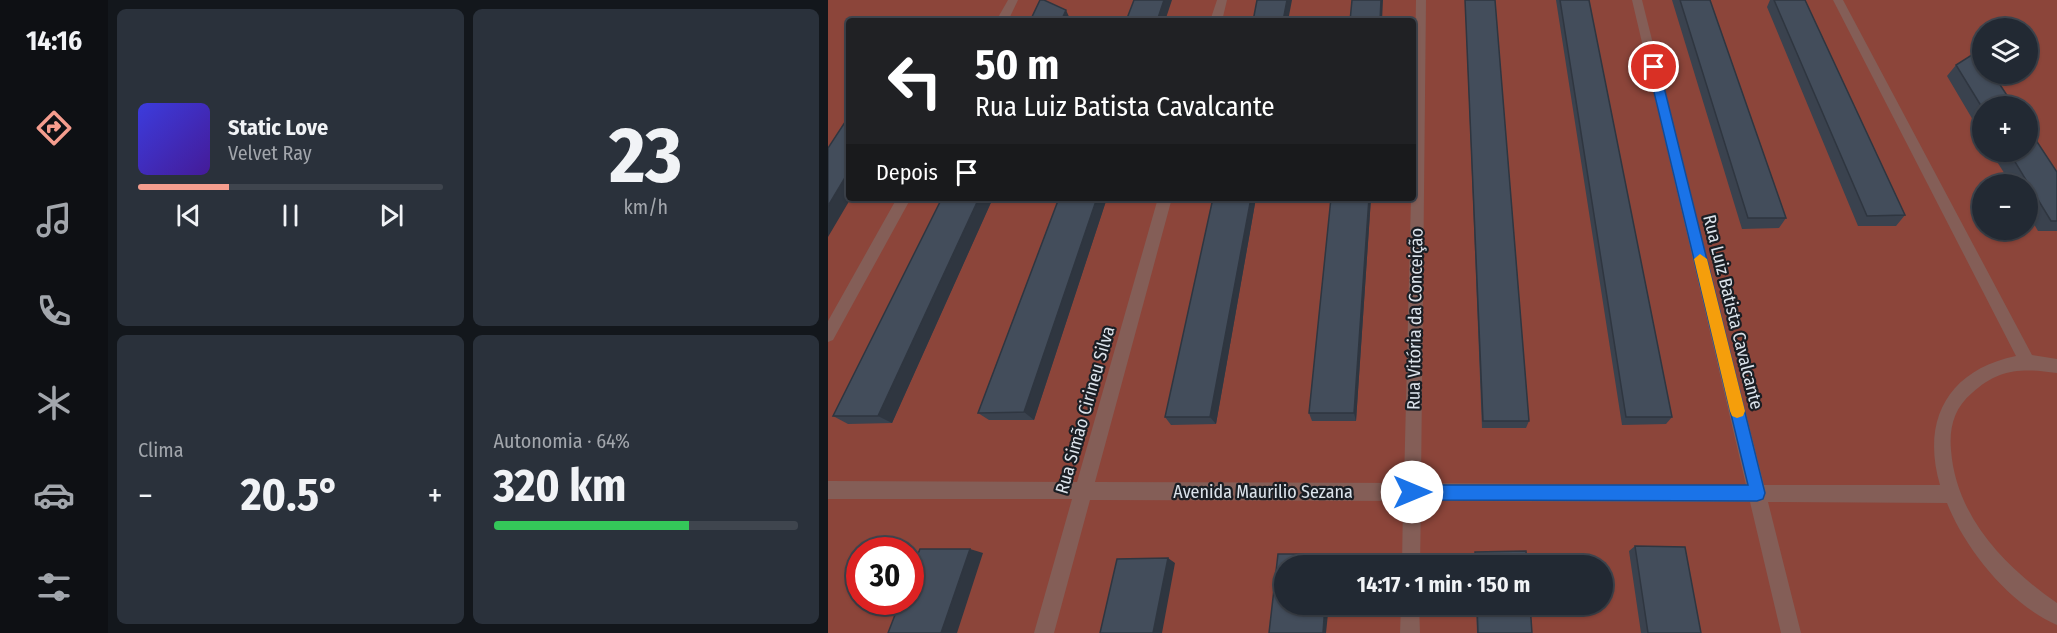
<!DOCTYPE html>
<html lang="pt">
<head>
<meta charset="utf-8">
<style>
  body { margin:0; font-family:"Fira Sans Condensed",sans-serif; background:#2a313b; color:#f1f3f6; height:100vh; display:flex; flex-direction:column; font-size:22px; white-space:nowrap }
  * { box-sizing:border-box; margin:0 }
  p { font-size:20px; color:#a2a6ac }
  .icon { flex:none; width:33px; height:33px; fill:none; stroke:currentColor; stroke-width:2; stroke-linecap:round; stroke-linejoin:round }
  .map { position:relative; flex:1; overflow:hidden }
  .side { display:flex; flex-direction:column; gap:9px; padding:9px; background:#13171c; width:720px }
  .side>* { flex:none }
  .banner { position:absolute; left:18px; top:18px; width:570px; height:183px; border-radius:6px; box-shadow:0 2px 4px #0004,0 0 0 2px #3f454e; background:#202124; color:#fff; overflow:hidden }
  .buttons { position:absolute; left:1144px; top:18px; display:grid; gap:12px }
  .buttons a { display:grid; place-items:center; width:66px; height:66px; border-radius:50%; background:#222933; box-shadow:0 2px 4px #0004,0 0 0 2px #3f454e; font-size:30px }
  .speed { position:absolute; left:18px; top:537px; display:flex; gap:12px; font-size:30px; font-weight:700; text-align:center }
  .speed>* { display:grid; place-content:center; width:78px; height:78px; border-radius:50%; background:#222933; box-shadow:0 2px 4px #0004,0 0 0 2px #3f454e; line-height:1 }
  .speed .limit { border:9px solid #d22; background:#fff; color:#111 }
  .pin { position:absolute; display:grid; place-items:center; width:51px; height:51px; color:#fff; margin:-26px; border:3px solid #fff; border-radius:50%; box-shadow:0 2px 6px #0007 }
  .me { position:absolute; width:66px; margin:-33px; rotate:90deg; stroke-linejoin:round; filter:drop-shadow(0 0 4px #0008) }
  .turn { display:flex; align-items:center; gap:21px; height:126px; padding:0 30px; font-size:27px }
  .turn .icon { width:78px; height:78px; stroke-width:2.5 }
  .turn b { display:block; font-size:42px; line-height:51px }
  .then { display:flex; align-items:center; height:57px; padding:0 30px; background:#0003; gap:12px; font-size:22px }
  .big { font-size:45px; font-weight:700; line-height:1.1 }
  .side .tile { flex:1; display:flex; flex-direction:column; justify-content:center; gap:9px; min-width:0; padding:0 21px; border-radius:9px; background:#2a313b }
  .side .dial { align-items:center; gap:0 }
  .dial b { font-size:78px; line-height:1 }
  .song { display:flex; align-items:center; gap:18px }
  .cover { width:72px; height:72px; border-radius:9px; background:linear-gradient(135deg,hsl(240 70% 55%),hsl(260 70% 35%)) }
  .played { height:6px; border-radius:3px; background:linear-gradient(90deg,#f59d8e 30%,#3f454e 30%) }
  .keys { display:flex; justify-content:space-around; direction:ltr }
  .heat { display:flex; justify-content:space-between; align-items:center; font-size:33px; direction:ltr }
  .charge { height:9px; border-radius:4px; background:linear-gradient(90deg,#34c759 64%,#3f454e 0) }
  .side .tiles { flex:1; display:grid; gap:9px; grid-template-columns:repeat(2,1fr) }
  .trip { position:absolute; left:446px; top:555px; width:339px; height:60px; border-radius:30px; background:#222933; box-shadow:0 2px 4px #0004,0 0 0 2px #3f454e; font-weight:700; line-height:60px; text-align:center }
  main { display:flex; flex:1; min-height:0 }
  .dock { display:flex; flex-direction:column; width:108px; justify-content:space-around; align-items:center; background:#0e1014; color:#a2a6ac }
  .dock .icon { width:42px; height:42px }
  .dock .active { color:#f59d8e }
  .dock b { font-size:27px; color:#f1f3f6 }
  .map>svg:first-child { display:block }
</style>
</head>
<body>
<main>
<nav class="dock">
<b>14:16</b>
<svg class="icon active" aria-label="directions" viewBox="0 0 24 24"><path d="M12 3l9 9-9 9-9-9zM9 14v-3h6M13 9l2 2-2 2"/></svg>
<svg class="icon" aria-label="music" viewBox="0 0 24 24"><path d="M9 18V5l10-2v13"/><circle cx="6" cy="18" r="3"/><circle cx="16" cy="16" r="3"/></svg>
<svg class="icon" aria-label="phone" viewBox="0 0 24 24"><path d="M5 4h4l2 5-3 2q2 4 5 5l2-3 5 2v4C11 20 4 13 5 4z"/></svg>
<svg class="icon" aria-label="climate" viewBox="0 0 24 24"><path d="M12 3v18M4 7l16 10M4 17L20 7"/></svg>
<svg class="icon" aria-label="car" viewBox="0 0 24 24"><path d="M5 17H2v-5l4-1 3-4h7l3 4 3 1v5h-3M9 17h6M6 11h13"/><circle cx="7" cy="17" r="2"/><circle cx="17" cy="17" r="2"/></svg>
<svg class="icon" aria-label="filters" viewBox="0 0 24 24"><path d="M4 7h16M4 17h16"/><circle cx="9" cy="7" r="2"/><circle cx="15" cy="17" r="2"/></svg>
</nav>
<section class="side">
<div class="tiles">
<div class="tile">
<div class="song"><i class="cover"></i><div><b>Static Love</b><p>Velvet Ray</p></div></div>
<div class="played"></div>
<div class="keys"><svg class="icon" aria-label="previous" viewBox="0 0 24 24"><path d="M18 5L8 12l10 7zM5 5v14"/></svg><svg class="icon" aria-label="pause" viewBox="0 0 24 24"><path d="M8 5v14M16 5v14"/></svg><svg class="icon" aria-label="next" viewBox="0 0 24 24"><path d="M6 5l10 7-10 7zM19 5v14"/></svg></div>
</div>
<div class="tile dial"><b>23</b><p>km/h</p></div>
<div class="tile"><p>Clima</p>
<div class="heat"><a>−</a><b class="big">20.5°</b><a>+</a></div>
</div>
<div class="tile"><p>Autonomia · 64%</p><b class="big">320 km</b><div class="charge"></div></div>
</div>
</section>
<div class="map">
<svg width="1229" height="633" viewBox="0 0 1229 633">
  <rect width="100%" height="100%" fill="#2d3744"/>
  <path fill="#8c453a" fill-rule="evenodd" d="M0 0H1229V633H0ZM21 21H585V198H21ZM1155 28H1200V74H1155ZM1155 106H1200V152H1155ZM1155 184H1200V230H1155ZM32 550H82V602H32ZM456 566H774V604H456Z"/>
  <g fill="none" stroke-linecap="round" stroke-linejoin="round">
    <path fill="#845e57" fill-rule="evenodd" d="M180 0H190L180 21H168Z
      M389 0H399L394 21H382Z
      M588 0H598L593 483 918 485 804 0H814L936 485H1112C1093 420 1120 370 1188 356L1005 0H1015L1204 355 1229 359V373C1195 368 1171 368 1144 393 1126 408 1121 428 1123 450 1128 517 1177 567 1229 603V625C1182 605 1137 549 1119 503L940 502 973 633H953L922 502 593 501 592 566H574L575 501 262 500 226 633H206L244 499H0V481L249 482 330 198H344L267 482 576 483 583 198H585Z
      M69 198H83L5 340 0 342V321Z
      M573 604H591L592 633H572Z"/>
  </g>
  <path fill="#3a424e" d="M637 0H667L701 421 698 428H654Z
    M728 0H761L844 417 838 424 794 425Z
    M844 0H882L958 218 951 228 914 229Z
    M942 0H977L1077 215 1068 226H1030L939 7Z
    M1128 65 1155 106V137L1119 76Z
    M1163 152H1200L1229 172V231H1210L1200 214V184H1183Z
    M114 198H165L64 423 20 424 5 416Z
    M231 198H279L206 420H161L150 413Z
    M428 198 388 424 343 425 337 417Z
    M503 198H543L528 421H484L481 413Z
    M807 546 873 633H813L801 551Z
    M648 604H702L704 633H649Z"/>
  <path fill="#2f3640" d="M336 0H344L337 21H329Z
    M459 0H464L460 21H455Z
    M553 0H555L554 21H552Z
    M238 10 243 21H233Z
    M21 171V198H23L0 237V206Z
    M151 198H165L64 423 50 416Z
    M269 198H279L206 420 196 412Z
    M423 198H428L388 424 382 417Z
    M541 198H543L528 421 526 413Z
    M142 549 155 553 129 633H113Z
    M501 554 504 558 503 566H500Z
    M340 558 347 563 334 633H325Z
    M497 604H501L498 633H495Z"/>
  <path fill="#434d5b" stroke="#2f3640" stroke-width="1.5" d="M212 0H216L238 10 233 21H202Z
    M306 0H336L329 21H298Z
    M429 0H459L455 21H425Z
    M524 0H553L552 21H522Z
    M637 0H667L701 421H655Z
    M732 0H761L844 417H798Z
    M852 0H882L958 218H920Z
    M946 0H977L1077 215 1039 216Z
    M1150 51 1155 59V74H1165L1186 106H1155V109L1128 65Z
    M21 116V171L0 206V148Z
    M1200 128 1229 172V221H1223L1181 152H1200Z
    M114 198H151L50 416H5Z
    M231 198H269L196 412 150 413Z
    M385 198H423L382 417H337Z
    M503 198H541L526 413H481Z
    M807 546 857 547 873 633H820Z
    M92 549H142L113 633H60L72 602H82V573Z
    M698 551 699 566H648L647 552Z
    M450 554H501L500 566H456V604H497L495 633H441Z
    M340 558 325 633H272L289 559Z
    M649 604H702L704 633H650Z"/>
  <path fill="#1a73e8" stroke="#114b97" stroke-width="1.5" d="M826 64 831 67 937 493 935 499 929 501 584 500 579 498 576 492 579 487 584 485H920L820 67Z"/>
  <path fill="#f59e0b" d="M872 254 879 259 917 411 915 416 909 418 904 416 902 411 866 259Z"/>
  <g text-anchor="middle" stroke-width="4.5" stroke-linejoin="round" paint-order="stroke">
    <g font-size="18" fill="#dce3eb" stroke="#1a1e24">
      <text transform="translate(905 312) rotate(76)" y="6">Rua Luiz Batista Cavalcante</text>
      <text transform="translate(587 319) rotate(-89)" y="6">Rua Vitória da Conceição</text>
      <text transform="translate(257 410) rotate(-74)" y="6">Rua Simão Cirineu Silva</text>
      <text x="435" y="498">Avenida Maurilio Sezana</text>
    </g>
  </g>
</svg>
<div class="buttons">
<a><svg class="icon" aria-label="layers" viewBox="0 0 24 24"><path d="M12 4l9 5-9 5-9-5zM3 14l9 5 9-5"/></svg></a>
<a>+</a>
<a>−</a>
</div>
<div class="speed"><div class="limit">30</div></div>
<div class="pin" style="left:826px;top:67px;background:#d93025"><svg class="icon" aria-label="arrive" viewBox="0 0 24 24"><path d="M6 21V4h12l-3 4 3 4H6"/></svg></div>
<svg class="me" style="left:584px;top:492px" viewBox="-20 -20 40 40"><circle r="19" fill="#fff"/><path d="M0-13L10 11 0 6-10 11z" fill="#1a73e8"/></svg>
<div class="trip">14:17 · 1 min · 150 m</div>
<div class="banner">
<div class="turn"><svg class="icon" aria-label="left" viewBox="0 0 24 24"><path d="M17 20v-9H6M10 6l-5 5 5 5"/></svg><div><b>50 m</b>Rua Luiz Batista Cavalcante</div></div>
<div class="then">Depois<svg class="icon" aria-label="arrive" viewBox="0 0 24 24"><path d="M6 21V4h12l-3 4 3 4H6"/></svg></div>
</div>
</div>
</main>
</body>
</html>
